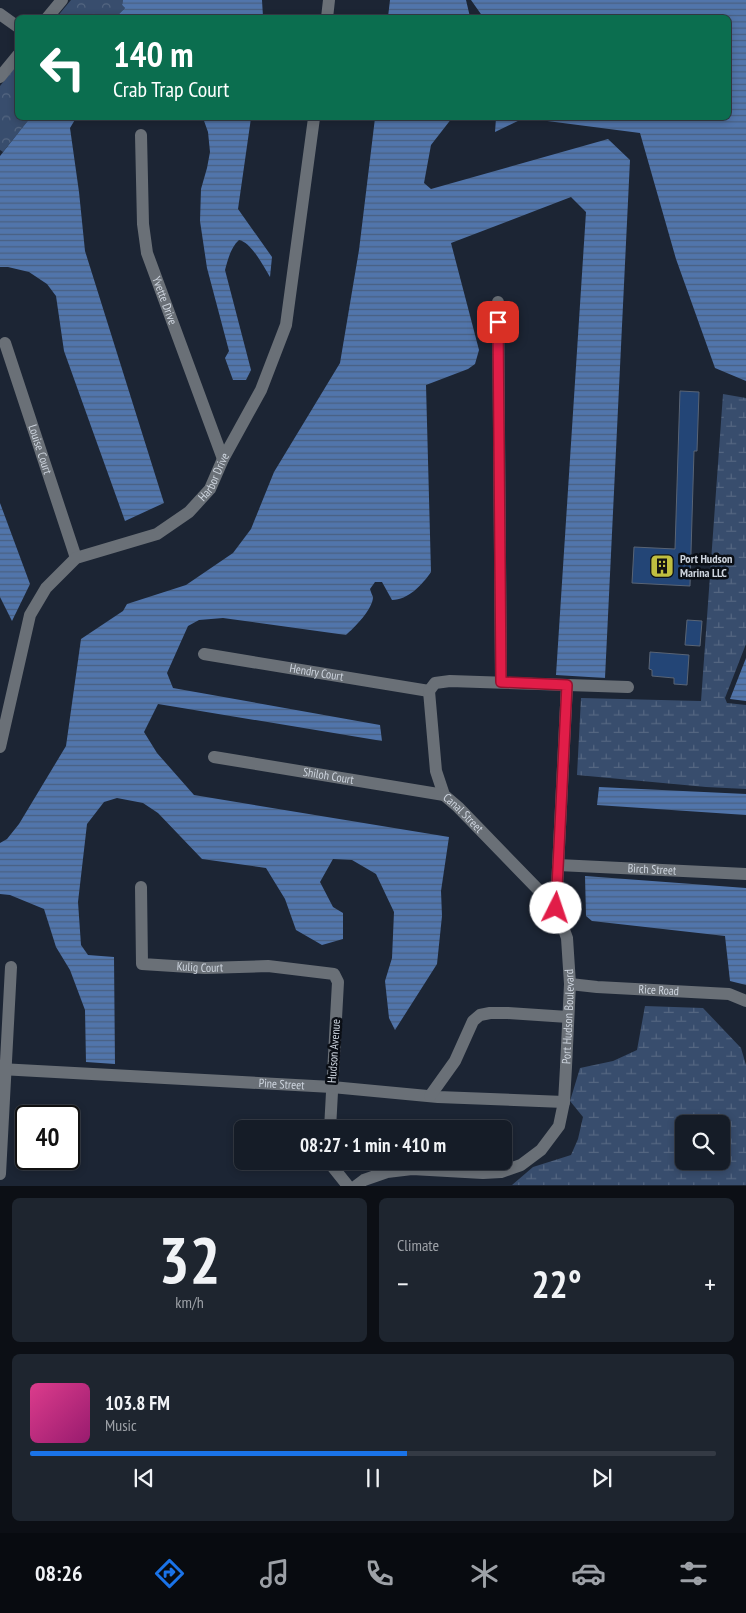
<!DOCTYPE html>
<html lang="en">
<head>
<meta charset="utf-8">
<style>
  body { margin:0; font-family:"PT Sans Narrow",sans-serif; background:#1e252f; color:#f1f3f6; height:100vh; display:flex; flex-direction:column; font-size:19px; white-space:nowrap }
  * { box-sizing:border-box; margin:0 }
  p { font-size:16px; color:#9da1a7 }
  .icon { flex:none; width:28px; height:28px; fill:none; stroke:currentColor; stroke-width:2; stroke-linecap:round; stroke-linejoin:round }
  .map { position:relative; height:1186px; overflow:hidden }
  .side { display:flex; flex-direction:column; gap:12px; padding:12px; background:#0c0f15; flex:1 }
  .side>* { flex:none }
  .guide { position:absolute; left:15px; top:15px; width:716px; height:105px; border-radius:8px; box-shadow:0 2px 8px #0003,0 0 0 1px #343a44; background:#0b6e4f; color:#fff; overflow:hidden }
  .tools { position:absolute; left:675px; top:1115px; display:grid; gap:10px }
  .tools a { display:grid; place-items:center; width:55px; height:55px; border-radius:8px; background:#151c27; box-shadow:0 2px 8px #0003,0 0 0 1px #343a44; font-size:25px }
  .speed { position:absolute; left:15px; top:1105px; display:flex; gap:10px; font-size:25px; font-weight:700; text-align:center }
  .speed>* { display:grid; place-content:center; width:65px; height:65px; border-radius:50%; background:#151c27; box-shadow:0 2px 8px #0003,0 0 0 1px #343a44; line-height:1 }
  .speed .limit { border:2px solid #111; border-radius:8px; background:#fff; color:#111 }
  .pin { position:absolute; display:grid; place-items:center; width:42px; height:42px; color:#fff; margin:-21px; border-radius:10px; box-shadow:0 2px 8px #0006 }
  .me { position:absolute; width:55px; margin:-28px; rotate:4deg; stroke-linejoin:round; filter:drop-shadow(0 0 4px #0008) }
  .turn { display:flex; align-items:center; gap:18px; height:105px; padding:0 15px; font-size:22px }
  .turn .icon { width:65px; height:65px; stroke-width:2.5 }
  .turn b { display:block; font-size:35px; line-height:42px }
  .big { font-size:38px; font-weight:600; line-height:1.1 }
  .side .tile { flex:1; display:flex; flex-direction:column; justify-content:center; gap:8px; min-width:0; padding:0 18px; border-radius:8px; background:#1e252f }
  .side .dial { align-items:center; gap:0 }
  .dial b { font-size:65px; line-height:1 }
  .song { display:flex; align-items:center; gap:15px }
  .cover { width:60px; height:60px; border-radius:8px; background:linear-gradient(135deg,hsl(330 70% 55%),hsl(320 70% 35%)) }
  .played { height:5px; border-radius:2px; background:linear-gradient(90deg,#1a73e8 55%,#343a44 55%) }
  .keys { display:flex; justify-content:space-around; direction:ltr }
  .heat { display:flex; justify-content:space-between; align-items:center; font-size:28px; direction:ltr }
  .side .tiles { flex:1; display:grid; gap:12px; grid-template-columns:1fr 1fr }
  .tile:last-child { grid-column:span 2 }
  .trip { position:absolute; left:234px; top:1120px; width:278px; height:50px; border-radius:8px; background:#151c27; box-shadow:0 2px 8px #0003,0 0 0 1px #343a44; font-weight:600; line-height:50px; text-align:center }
  .tabs { display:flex; height:80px; justify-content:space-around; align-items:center; background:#080b10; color:#9da1a7 }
  .tabs .icon { width:35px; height:35px }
  .tabs .selected { color:#1a73e8 }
  .tabs b { font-size:22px; color:#f1f3f6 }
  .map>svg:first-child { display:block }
</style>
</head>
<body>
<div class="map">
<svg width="746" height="1186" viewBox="0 0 746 1186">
  <defs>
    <pattern id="forest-crowns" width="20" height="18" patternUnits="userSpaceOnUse" patternTransform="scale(1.25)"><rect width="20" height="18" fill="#384d6d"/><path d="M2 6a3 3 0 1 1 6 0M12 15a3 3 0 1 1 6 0" fill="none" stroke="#546681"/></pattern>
    <pattern id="wetland-marsh" width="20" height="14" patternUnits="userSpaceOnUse" patternTransform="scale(1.25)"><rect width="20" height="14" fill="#384d6d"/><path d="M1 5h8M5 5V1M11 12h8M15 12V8" fill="none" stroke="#546681"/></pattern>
    <pattern id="water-rules" width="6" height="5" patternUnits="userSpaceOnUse" patternTransform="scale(1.25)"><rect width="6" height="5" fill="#5175ab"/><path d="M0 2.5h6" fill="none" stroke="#496081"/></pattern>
  </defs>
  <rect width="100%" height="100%" fill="#1c2534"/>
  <path fill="url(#forest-crowns)" d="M71 0H123L122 5 125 8 116 17 56 18Z
    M17 65 18 118H30L3 152 0 150V86Z"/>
  <path fill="url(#wetland-marsh)" fill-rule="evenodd" d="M723 394 746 398V644L725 698 727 703 746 705V789L706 787 577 775 581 698 701 701Z
    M645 1006 703 1008 741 1048 746 1065V1185H512L533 1167 571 1155 578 1139 583 1117 570 1101 580 1068 613 1061 637 1050ZM684 1124H721V1161H684Z"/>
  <path fill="url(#water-rules)" d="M123 0H262L263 17H116L125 8 122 5Z
    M390 0H466L470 17H388Z
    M471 0H746V381L715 368 676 259 640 133 524 118 495 132 496 118H729V18L483 17Z
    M30 118H76L70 128 79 192 85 251 164 503 125 521 64 351 56 296 47 284 29 272 8 267H0V156Z
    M203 118H251L238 209 272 257 270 277C264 267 251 242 239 240 231 247 228 259 225 270L251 370 246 380H233L225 358 229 351 207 268 200 221 201 189 207 168 210 152 208 132Z
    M375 118H452L431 145 424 183 431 189 608 139 630 160 605 678 556 675 586 212 571 197 451 243 479 350 475 364 468 369 426 385 431 572C422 585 408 600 392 600L382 582H375L370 589C371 592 372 595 373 597 373 609 354 628 346 635L223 618 199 620 188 626 167 673 173 688 380 725 382 741 158 704 144 732 157 753 194 795 449 837 441 891 442 916 437 964 395 1030 389 1018 385 981 392 958 394 912 376 874 352 860 333 859 320 882 333 907 343 913V939L322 945 296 930 285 899 266 868 202 859 158 813 143 803 117 798 104 802 87 824 78 902 81 945 88 955 114 957 115 1064 86 1062 85 1010 70 970 56 947 44 909 10 895 0 894V843L7 839 19 824 66 746 81 639 123 611 127 604 186 585 233 553 251 529 274 472 340 363 359 250Z
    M0 503 30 584 12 621 0 597Z
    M746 658V701L730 699Z
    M599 787 746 794V815L597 805Z
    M585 876 746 888V985L730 981 725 936 592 921 586 916Z"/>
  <path fill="#234576" stroke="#596475" d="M680 391 699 392 697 451H694L690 586 632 583 634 547 675 549Z
    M687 620 702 621 700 646 685 645Z
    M650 652 689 655 687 685 674 684V678L652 676V670L649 669Z"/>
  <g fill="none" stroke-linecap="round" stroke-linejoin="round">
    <g stroke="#6a7077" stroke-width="12">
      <path d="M0 14 18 27"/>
      <path d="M47 18 62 0"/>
      <path d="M327 18 329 0"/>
      <path d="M0 77 18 55"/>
      <path id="s1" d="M141 135 143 224 147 253 223 459"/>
      <path d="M498 302 501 682"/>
      <path id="s2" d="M5 343 76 558"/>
      <path id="s3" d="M204 654 429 691"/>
      <path id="s4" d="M429 691 436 771 444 795 458 807 556 908"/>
      <path d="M429 691 435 683 450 681 628 687"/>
      <path id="s5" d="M0 747 30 615 46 588 76 558 157 534 189 512 210 489 223 459 261 390 286 325 314 118"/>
      <path id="s6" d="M214 757 444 795"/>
      <path id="s7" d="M558 865 746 874"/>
      <path id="s8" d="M141 887 142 964 205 968 268 966 334 974 338 982 330 1129"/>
      <path id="s9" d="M570 984 597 987 729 994 746 1001"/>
      <path id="s10" d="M0 1069 332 1087 438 1097 564 1102"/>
      <path d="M430 1096 455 1061 473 1021 480 1015 490 1013H508L568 1017"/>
      <path d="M330 1161 332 1166 348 1186"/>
      <path d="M0 1174 11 967"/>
      <path id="s11" d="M356 1186 364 1180 387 1172 412 1169 483 1173 501 1172 521 1165 541 1150 559 1126 564 1102 566 1067 570 984 567 938 556 908 567 685"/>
    </g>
  </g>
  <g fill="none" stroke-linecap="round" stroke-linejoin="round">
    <g stroke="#92132f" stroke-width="12">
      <path id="route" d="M498 322 501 682 567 685 556 908"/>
    </g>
    <use href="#route" stroke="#e11d48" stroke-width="9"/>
  </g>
  <defs>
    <g id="building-square" transform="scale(1.25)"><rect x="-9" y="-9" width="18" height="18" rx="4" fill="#c0be40" stroke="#0a0e15"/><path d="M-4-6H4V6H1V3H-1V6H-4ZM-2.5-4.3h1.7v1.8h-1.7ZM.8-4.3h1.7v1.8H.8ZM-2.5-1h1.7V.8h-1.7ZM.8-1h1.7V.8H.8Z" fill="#111"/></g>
  </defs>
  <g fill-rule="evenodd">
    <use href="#building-square" x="662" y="566"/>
  </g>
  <g text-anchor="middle" stroke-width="5" stroke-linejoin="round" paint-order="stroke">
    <g font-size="12" fill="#ced5df" stroke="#0a0e15">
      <text dy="4" stroke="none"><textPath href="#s1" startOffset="169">Yvette Drive</textPath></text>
      <text dy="4" stroke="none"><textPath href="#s2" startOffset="112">Louise Court</textPath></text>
      <text dy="4" stroke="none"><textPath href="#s5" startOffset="376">Harbor Drive</textPath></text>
      <text dy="4" stroke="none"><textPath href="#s3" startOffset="114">Hendry Court</textPath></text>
      <text dy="4" stroke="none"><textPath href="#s6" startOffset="116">Shiloh Court</textPath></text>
      <text dy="4" stroke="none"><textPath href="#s4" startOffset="132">Canal Street</textPath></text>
      <text dy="4" stroke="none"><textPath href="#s7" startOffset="94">Birch Street</textPath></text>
      <text dy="4" stroke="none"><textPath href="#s8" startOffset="135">Kulig Court</textPath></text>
      <text dy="4" stroke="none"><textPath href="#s9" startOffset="89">Rice Road</textPath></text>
      <text dy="4" stroke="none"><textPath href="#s11" startOffset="335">Port Hudson Boulevard</textPath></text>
      <text transform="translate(334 1051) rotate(-86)" y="4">Hudson Avenue</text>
      <text dy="4" stroke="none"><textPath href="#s10" startOffset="282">Pine Street</textPath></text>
    </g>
    <g font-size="12" font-weight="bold" fill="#ced5df" stroke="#0a0e15" text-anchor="start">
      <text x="680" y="563">Port Hudson<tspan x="680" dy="14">Marina LLC</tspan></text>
    </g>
  </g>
</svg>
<div class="tools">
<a><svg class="icon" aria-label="search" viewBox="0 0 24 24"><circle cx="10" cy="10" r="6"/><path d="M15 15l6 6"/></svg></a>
</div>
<div class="speed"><div class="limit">40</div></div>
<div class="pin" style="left:498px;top:322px;background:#d93025"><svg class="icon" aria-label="arrive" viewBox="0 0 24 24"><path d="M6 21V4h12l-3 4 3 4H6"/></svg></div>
<svg class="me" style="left:556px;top:908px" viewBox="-20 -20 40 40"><circle r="19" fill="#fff"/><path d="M0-13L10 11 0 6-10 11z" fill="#e11d48"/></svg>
<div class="trip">08:27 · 1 min · 410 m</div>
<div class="guide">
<div class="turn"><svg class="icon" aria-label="left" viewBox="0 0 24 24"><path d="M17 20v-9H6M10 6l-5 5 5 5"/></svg><div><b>140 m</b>Crab Trap Court</div></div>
</div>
</div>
<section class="side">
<div class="tiles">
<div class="tile dial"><b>32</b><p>km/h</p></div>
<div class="tile"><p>Climate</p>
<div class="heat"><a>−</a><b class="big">22°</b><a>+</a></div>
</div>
<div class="tile">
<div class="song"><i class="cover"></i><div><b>103.8 FM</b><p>Music</p></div></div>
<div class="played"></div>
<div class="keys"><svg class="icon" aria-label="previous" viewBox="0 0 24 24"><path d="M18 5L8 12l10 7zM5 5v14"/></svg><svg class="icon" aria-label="pause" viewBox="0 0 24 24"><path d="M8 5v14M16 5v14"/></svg><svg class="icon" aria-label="next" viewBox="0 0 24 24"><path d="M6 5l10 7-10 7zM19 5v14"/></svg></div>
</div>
</div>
</section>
<nav class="tabs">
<b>08:26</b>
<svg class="icon selected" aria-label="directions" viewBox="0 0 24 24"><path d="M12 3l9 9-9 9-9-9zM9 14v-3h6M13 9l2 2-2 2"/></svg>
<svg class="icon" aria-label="music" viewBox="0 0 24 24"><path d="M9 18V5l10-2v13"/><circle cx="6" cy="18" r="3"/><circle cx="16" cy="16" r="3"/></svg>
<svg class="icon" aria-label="phone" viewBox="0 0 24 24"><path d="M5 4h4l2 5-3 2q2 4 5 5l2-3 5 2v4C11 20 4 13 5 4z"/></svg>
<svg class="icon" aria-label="climate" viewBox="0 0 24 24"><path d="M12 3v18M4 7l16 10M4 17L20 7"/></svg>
<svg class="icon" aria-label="car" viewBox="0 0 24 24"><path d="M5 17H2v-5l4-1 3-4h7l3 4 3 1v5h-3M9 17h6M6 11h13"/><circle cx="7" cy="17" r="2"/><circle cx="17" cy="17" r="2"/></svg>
<svg class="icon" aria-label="filters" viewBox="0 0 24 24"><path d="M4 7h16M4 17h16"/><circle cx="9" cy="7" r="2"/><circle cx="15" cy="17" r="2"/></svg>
</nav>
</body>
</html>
